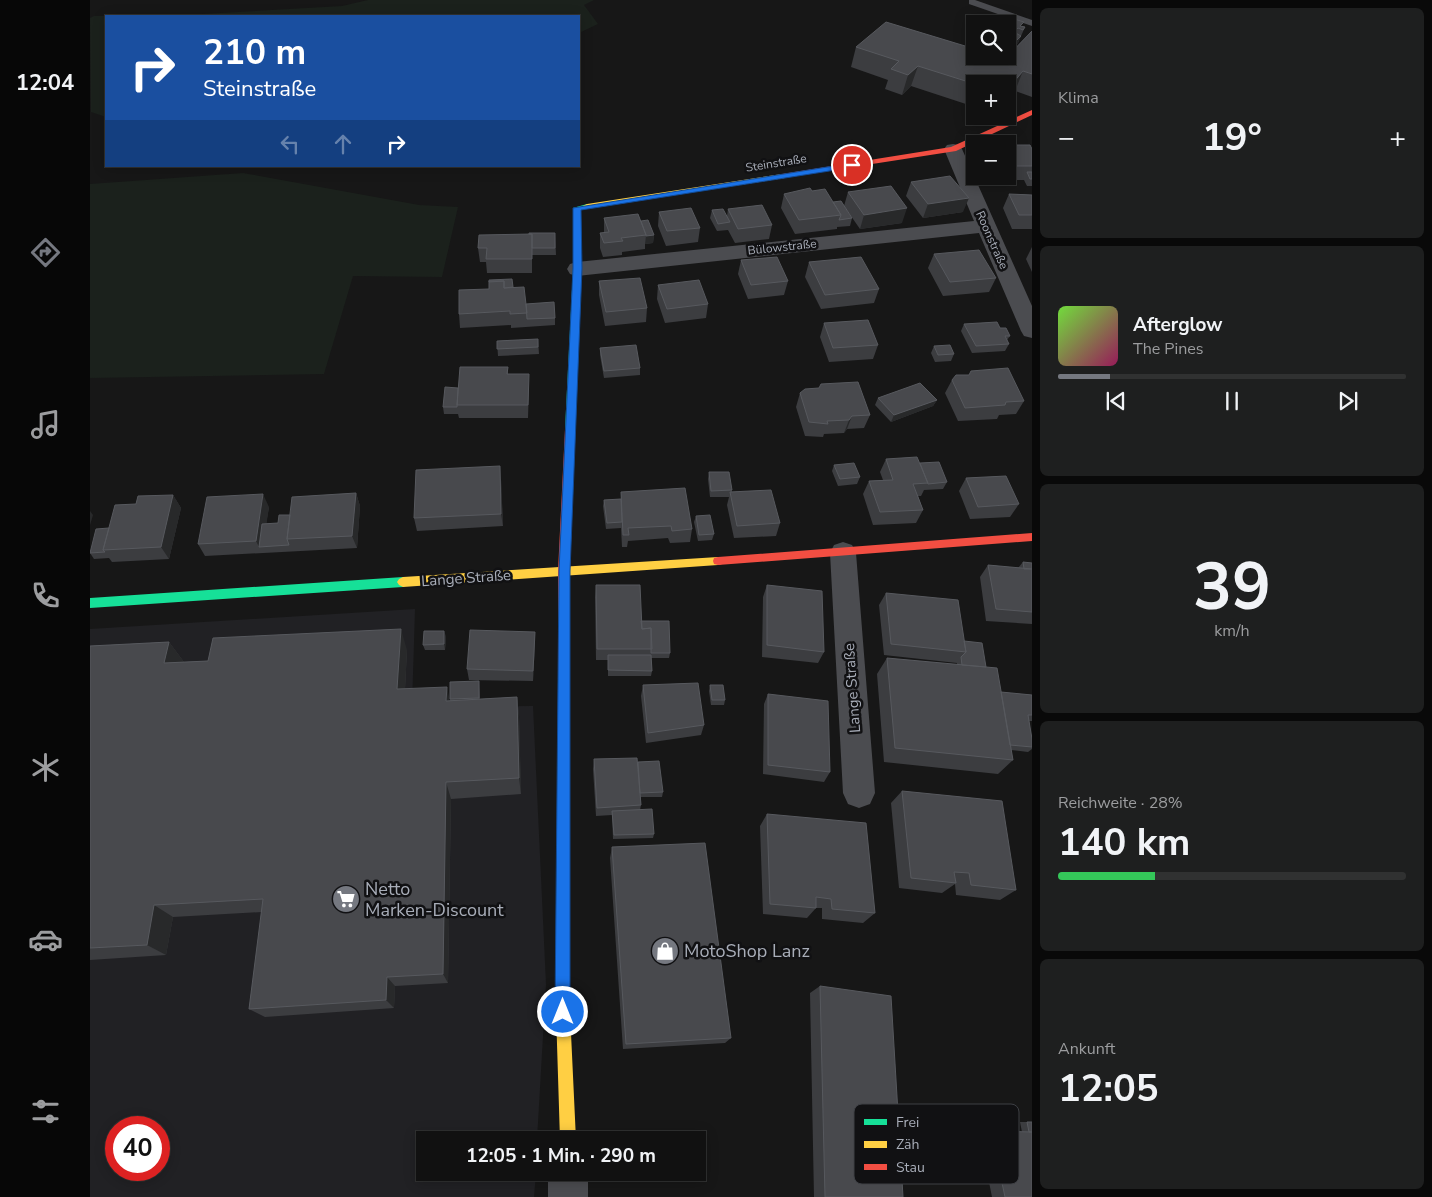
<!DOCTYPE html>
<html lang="de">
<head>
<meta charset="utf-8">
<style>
  body { margin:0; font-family:"Nunito Sans",sans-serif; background:#1e1f1f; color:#f1f3f6; height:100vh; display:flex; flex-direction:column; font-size:19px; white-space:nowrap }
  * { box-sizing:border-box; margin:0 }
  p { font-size:16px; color:#9c9d9f }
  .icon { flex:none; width:28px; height:28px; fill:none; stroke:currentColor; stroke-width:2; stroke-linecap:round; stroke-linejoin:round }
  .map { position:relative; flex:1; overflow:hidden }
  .panel { display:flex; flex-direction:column; gap:8px; padding:8px; background:#090909; width:400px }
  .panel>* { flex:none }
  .hud { position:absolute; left:15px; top:15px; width:475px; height:152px; border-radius:0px; box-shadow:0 2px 12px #0003,0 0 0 1px #303131; background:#1a4fa0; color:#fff; overflow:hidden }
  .fabs { position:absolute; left:876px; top:15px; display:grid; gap:10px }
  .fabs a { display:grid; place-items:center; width:50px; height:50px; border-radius:0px; background:#111; box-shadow:0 2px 12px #0003,0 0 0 1px #303131; font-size:25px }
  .speed { position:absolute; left:15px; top:1116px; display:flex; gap:10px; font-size:25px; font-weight:700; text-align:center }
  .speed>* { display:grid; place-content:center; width:65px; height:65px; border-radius:50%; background:#111; box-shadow:0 2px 12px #0003,0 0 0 1px #303131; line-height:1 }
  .speed .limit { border:8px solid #d22; background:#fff; color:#111 }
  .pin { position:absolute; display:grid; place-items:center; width:42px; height:42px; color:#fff; margin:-21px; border:2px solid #fff; border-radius:50%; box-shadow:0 1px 5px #0007 }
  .me { position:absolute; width:55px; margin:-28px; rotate:0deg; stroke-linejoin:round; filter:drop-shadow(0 0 4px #0008) }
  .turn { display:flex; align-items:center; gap:18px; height:105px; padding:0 15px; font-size:22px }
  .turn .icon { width:65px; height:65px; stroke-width:2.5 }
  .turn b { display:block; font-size:35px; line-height:42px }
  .lanes { display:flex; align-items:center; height:48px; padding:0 15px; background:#0003; justify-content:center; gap:25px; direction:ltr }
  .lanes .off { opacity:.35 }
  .big { font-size:38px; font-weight:700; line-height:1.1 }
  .panel .card { flex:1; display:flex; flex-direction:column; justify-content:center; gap:8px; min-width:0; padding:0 18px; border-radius:8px; background:#1e1f1f }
  .panel .dial { align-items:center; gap:0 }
  .dial b { font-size:65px; line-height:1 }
  .song { display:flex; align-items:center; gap:15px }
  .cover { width:60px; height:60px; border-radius:8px; background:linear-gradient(135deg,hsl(100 70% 55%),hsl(330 70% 35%)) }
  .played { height:5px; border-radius:2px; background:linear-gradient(90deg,#757880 15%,#303131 15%) }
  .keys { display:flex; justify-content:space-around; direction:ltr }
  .heat { display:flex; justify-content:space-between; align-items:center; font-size:28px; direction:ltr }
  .charge { height:8px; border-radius:4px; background:linear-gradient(90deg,#34c759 28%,#303131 0) }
  .trip { position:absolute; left:326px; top:1131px; width:290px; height:50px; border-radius:0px; background:#111; box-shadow:0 2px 12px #0003,0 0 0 1px #303131; font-weight:700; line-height:50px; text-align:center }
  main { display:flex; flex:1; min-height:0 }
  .tabs { display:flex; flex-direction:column; width:90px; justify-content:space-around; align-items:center; background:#070707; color:#9c9d9f }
  .tabs .icon { width:35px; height:35px }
  .tabs .selected { color:#757880 }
  .tabs b { font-size:22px; color:#f1f3f6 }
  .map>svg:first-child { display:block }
</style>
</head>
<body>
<main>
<nav class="tabs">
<b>12:04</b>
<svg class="icon selected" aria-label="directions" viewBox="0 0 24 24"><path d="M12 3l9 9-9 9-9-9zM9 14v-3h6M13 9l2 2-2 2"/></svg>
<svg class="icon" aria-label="music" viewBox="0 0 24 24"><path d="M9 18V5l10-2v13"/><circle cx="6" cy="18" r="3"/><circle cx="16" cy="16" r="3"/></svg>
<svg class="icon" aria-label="phone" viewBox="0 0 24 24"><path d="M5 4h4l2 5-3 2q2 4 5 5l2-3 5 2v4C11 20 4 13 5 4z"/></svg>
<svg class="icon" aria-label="climate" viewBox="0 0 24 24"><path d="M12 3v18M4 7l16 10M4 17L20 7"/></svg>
<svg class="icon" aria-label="car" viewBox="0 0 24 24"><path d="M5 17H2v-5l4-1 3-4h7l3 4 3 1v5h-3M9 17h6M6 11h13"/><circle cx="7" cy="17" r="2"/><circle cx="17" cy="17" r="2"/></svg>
<svg class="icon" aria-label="filters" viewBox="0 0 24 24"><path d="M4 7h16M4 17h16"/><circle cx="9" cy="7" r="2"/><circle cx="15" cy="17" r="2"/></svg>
</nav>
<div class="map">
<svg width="942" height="1197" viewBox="0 0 942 1197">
  <rect width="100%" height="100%" fill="#171717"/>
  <path fill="#212124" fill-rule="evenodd" d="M325 609 322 707 443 706 456 984 447 1140H335V1172L446 1173 444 1197H0V629ZM26 1128H69V1170H26Z"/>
  <path fill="#1b211c" d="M278 0H504L494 5 508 24 489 33V16H16V117L1 112 0 18 4 16H76L252 6Z
    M153 173 329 205 368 207 352 277 263 276 234 374 0 378V184Z"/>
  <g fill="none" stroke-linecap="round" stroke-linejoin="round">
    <path fill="#4b4c50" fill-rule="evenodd" d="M879 0H885L942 20V26L879 4Z"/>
    <path fill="#4b4c50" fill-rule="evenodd" d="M863 144 869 145 872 149 942 306V338L934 336 931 331 889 233 487 276 480 274 477 269 480 264 487 262 884 221 854 149 857 145Z
      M753 542 762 545 766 553 785 793 780 804 769 808 758 804 753 793 740 553 744 545Z
      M458 1172H498V1197H458Z"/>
    <path fill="#16e098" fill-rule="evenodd" d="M497 204H500V208L491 210V269L485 429 480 433 475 429 483 269V208Z
      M313 577 317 579 319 582 317 585 313 587 0 608V598Z"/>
    <path fill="#ffcf43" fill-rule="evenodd" d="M692 174H695V178L497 208 493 206 497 204Z
      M628 557 632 558 633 561 632 564 628 565 313 587 309 585 307 582 309 579 313 577Z
      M474 722 478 724 480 728V1012L486 1140H470L466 1012 468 728 470 724Z"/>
    <path fill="#f24e42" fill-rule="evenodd" d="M942 110V115L866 151 692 178 688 176 692 174 861 147Z
      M480 425 485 429 480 571V728L478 732 474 734 470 732 468 728V571L475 429Z
      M942 533V541L628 565 624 564 623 561 624 558 628 557Z"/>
  </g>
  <path fill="#3c3d40" d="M918 24 935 27 928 43 922 49 919 47 918 50Z
    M942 31V97L925 91 918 100V84H885V107L821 86 812 95 795 89 798 80 761 67 766 47 885 56H913L911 58 915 59Z
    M922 145 942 149V186H937L934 180H902L900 176H918V147H921Z
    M821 182 873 212 833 218 816 196Z
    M722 191 743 202 762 218 760 226 747 227V229L705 234 691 208 694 194Z
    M758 192 812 223 770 229 754 206Z
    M919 194 942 195V229H922L913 208Z
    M638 209 682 225 679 239 645 243 638 230 627 231 620 218 622 210 637 216Z
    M569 212 610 228 608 242 576 246 568 226Z
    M514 218 551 221 564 235 563 243 555 244V249L532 252V255L513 257 510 248V233H514Z
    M465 233 466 255H442V273H397L396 262H390L388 248 439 234Z
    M942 247V272L936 259Z
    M844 254 906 278 899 292 853 296 838 268Z
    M651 260 698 281 694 295 658 299 648 274Z
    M719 262 789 289 784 303 731 309 715 277Z
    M509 281 557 308 556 322 515 326 509 295Z
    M568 285 618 304 616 318 575 323 567 299Z
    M423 287 436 304 465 318V325L421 328V325L370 328 369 314Z
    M734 323 788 345 783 359 739 362 730 337Z
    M874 324 910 328 920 336 917 340 919 344 915 351 882 353 871 331Z
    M448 339 449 354 408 356 407 341Z
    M844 346 864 354 861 361 845 362 841 353Z
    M510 348 550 368V375L514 378 510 355Z
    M418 367V374L439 387 438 418H369L368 414H354L353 407 368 388Z
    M862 380 934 401 926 414 909 415 907 419 868 421 855 393Z
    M710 393 780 415 774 428 757 429 754 433 734 434 733 437 715 436 706 407Z
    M788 398 847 400 843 406 801 422 785 405Z
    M796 459 830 463 857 482 853 489 834 490 831 496H828L833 510 826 523 783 525 773 494 779 481 793 480 790 472Z
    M744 465 770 477 767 484 748 486 742 471Z
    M619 472 642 490V492L690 523 686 536 644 538 637 505 639 497H620L618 479Z
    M876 478 929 504 920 517 880 519 869 491Z
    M411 479 413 526 327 531 324 518Z
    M531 492 602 529 600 542 580 543 578 538 538 541 537 547H532L531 528 516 529 513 506 514 500 531 499Z
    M266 493 270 506 267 548 115 556 108 544 179 507 176 524 188 523 200 515Z
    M83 495 91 508 79 559 22 562 19 558 4 559 0 553V551L19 528 46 504Z
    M606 516 624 534 622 540 608 541 604 522Z
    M933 562 942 563V624L896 621 890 577 898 565 928 568Z
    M506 585 551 621 580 653 579 658H561L562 671 561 676H518V660H506L505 597Z
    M677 585 734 652 728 663 672 657 673 597Z
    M796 593 874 641 896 667 911 692 942 695V721H939L942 739V749L938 752 921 750 923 760 908 774 794 762 787 674 797 658 867 665V663L794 655 789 605Z
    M445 632V643L443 681 379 680 377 669Z
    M356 636 355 650H335L333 645Z
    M79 642 94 662 317 650 315 689 360 700V699L389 681 390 699 427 697 429 716 431 794 361 799 358 983 305 986 304 1008 175 1017 159 1009 172 912 83 917 76 955 0 960V646Z
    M553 685 614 725 611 735 556 743 551 696Z
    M620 685 635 700 634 705H621L619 691Z
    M678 694 740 772 734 782 673 774 674 704Z
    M504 759 548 762 573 792 572 797H551V805L550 810 564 834 563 838 523 839 522 815 506 816 503 769Z
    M812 791 926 890 910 900 866 895 865 884 852 893 809 888 801 803Z
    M677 814 785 913 773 923 732 919V908H726L717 918 673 914 670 826Z
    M522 847 641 1038 635 1043 533 1049 520 858Z
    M730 986 813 1197H724L720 993Z
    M930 1122H942V1197H902L889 1132 901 1131 932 1132Z"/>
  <path fill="#28292a" d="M931 36 928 43 922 49 925 42Z
    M828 66 821 86 812 95 818 75Z
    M933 71 925 91 918 100V89Z
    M879 198 873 212 833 218 838 204Z
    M817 208 812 223 770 229 774 215Z
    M564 235 563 243 555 244 556 236Z
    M847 400 843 406 801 422 804 415Z
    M762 416 757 429 754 433 759 420Z
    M410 466 411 479 413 526 411 514Z
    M266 493 270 506 267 548 262 536Z
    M173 494 179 507 173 547H169L166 541Z
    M83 495 91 508 79 559 71 547Z
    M0 511 3 515 0 525Z
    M311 629 317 650 314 708 307 689Z
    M354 631 356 636 355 650 354 644Z
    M445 632V643L443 681V671Z
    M79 642 94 662 74 663Z
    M357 687 361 706 356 701Z
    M427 697 429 716 431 794 429 778Z
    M356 782 361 799 358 983 353 974Z
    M64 905 83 917 76 955 57 945Z
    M297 977 305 986 304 1008 296 1000Z"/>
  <path fill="#48494d" stroke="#57595e" d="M911 15 934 22 930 26 935 27 933 30 928 28 924 32 931 36 925 42 918 39V34L920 31 918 30V24H902Z
    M796 22 885 49V56H907L915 59 942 31V74L933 71 918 89V84H885L828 66 818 75 801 69 809 61 766 47Z
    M885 44V49L880 48Z
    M922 145H940L942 149V166H918V147H924Z
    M937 172H942V179H940Z
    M860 176 879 198 838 204 821 182Z
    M801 186 817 208 774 215 758 192Z
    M720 188 722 191 735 189 751 215 709 220 694 194Z
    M919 194 942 195V215H929Z
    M751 201 762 218 749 220 751 215 743 202Z
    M672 205 682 225 648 229 638 209Z
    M601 208 610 228 577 231 569 212Z
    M633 209 640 222 628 224 622 210Z
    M548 214 556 235 531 238 533 241 514 243 510 233 519 232 514 218Z
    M558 220 564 235 556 236V235L551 221Z
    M439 233H465V248H442V234H439Z
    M442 234V259H396L397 248H388L389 235Z
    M889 250 906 278 860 282 844 254Z
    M687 257 698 281 661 285 651 260Z
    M771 257 789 289 735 295 719 262Z
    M550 278 557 308 516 312 509 281Z
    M422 279 423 287 414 288V281L399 282V280Z
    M609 280 618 304 577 309 568 285Z
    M399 281H414V288L434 287 437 313 420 314V311L369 314V290L399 289Z
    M464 302 465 318 437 319 436 304Z
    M778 320 788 345 743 348 734 323Z
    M907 322 910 328H916L920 336H915L919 344 886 346 874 324Z
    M448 339V347L407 349V341Z
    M546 345 550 368 514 371 510 348Z
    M860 345 864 354 848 355 844 346Z
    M370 367H418L417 374H439L438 405H367Z
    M918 368 934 401 916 402 915 405 875 408 862 380 866 375H879L881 371Z
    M768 382 780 415 762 416 759 420 737 421 738 424 719 422 710 393 715 389 729 388 731 384Z
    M830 383 847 400 804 415 788 398Z
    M355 387 368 388 367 407H353Z
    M827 457 838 483 823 484 833 510 790 512 779 481 803 480 796 459Z
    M849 462 857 482 838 484 830 463Z
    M764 463 770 477 750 479 744 465Z
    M410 466 411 514 324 518 326 470Z
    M619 472H639L642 490 621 491Z
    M916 476 929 504 888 507 876 478Z
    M595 488 602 529 582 531 581 526 538 528 539 535H533L531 492Z
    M681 490 690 523 647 526 640 492Z
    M266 493 262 536 197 539 202 497Z
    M173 494 166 541 108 544 117 497Z
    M83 495 71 547 13 550 25 505 46 504 48 496Z
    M531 499 532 522 517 523 514 500Z
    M189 515H200L197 539 199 545 169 547 172 524 188 523Z
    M620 515 624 534 609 535 606 516Z
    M19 528 13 550 15 552 0 553 6 529Z
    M933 562 942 563V569H934Z
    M898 565 942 569V612L906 609Z
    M506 585H550L552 629 561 628 562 649H507Z
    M677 585 732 591 734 652 677 645Z
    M796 593 868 600 876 652 801 644Z
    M551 621H579L580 653H561V628L552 629Z
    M311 629 307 689 357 687 356 701 427 697 429 778 356 782 353 974 297 977 296 1000 159 1009 173 899 64 905 57 945 0 948V646L79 642 74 663 118 661 123 638Z
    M380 630 445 632 443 671 377 669Z
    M334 631H354V644L333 645Z
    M874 641 892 643 896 667 872 665 871 657 876 652Z
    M518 655H561L562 671 518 670Z
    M797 658 907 668 923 760 805 748Z
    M389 681V698L360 699V682Z
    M608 683 614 725 558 733 553 685Z
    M620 685H633L635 700H622Z
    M911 692 942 695V715H938L942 739V747L920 745Z
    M678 694 738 701 740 772 678 765Z
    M547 758 551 805 507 808 504 759Z
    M569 761 573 792 550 793 548 762Z
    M812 791 912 801 926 890 881 885 879 873 864 872 866 883 821 878Z
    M562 809 564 834 524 835 522 811Z
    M677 814 776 823 785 913 742 909 741 899 726 897V908L680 904Z
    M615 843 641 1038 536 1044 522 847Z
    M730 986 801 996 813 1197H735Z
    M937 1122H942V1132H939Z
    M901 1131 942 1132V1197H915Z"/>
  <path fill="#1a73e8" stroke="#114b97" d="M762 163 766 165 765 167 491 210 492 268 480 571V1012L478 1017 473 1019 467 1017 465 1012 469 571 483 268V208Z"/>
  <defs>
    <g id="supermarket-disc" transform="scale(1.4375)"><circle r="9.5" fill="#757880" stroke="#111113"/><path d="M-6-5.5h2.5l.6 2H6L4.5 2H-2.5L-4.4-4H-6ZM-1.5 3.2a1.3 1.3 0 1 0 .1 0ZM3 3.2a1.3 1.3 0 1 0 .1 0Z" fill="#fff"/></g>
    <g id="shop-disc" transform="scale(1.4375)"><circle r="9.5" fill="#757880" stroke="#111113"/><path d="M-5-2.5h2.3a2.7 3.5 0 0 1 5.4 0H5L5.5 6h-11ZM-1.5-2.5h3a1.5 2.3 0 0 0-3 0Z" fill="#fff"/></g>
  </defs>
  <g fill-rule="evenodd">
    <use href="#supermarket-disc" x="256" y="899"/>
    <use href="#shop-disc" x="575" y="951"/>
  </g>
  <g text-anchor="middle" stroke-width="5" stroke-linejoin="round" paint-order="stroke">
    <g font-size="12" fill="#a8adb8" stroke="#111113">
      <text transform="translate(686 163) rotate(-9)" y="4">Steinstraße</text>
      <text transform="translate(902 240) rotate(66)" y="4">Roonstraße</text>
      <text transform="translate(692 247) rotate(-6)" y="4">Bülowstraße</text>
    </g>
    <g font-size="15" fill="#a8adb8" stroke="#111113">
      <text transform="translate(376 578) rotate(-4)" y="5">Lange Straße</text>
      <text transform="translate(762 688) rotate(-94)" y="5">Lange Straße</text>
    </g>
    <g font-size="18" fill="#a8adb8" stroke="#111113" text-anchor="start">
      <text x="275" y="895">Netto<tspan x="275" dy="21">Marken-Discount</tspan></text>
      <text x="594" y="957">MotoShop Lanz</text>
    </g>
  </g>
  <rect x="764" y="1104" width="165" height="80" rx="8" fill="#111113" stroke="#3e4045" stroke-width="1"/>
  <rect x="774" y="1119" width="23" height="6" fill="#16e098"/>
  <rect x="774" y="1141" width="23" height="7" fill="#ffcf43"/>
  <rect x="774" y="1164" width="23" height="6" fill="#f24e42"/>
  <g font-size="14" fill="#a8adb8">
    <text x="806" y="1127">Frei</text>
    <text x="806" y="1149">Zäh</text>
    <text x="806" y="1172">Stau</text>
  </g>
</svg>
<div class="fabs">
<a><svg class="icon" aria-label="search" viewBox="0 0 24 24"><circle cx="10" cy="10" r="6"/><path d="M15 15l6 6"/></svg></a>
<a>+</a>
<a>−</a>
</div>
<div class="speed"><div class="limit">40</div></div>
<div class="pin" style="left:762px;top:165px;background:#d93025"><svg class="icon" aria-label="arrive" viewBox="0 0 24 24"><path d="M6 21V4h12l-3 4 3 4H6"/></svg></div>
<svg class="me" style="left:473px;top:1012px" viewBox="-20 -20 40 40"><circle r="17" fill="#1a73e8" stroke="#fff" stroke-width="3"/><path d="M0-11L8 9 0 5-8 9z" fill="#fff"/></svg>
<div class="trip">12:05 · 1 Min. · 290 m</div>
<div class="hud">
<div class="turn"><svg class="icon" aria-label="right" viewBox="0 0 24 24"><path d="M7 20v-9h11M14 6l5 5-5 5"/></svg><div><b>210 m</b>Steinstraße</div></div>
<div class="lanes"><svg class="icon off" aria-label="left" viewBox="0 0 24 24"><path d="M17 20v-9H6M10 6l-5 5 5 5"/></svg><svg class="icon off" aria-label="ahead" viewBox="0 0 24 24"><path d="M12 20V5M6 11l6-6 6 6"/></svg><svg class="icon" aria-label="right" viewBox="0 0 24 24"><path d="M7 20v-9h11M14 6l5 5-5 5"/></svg></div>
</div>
</div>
<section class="panel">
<div class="card"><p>Klima</p>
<div class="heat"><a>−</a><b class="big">19°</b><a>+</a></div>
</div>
<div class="card">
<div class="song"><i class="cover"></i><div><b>Afterglow</b><p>The Pines</p></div></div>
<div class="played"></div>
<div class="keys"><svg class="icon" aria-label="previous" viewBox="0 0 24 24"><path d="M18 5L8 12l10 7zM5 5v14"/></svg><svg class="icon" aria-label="pause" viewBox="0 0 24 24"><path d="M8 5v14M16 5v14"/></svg><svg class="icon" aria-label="next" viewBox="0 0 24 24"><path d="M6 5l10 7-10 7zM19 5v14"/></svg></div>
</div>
<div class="card dial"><b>39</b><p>km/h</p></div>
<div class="card"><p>Reichweite · 28%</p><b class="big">140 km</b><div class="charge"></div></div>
<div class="card"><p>Ankunft</p><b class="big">12:05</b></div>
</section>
</main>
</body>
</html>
